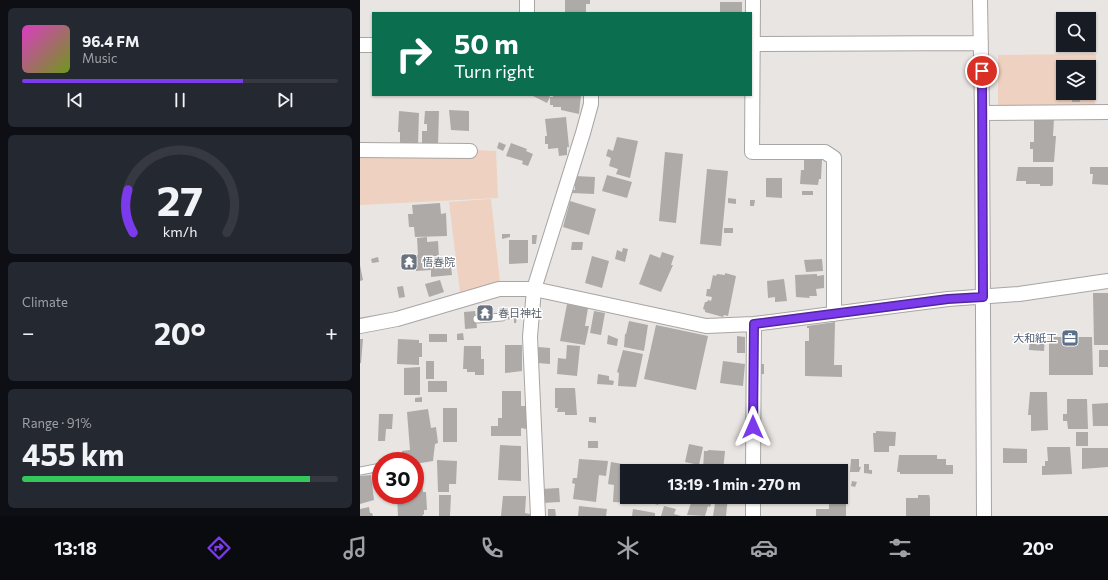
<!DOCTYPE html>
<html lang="en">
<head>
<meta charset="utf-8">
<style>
  body { margin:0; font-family:Commissioner,"Noto Sans JP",sans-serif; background:#242831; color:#f1f3f6; height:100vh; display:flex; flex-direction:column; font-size:15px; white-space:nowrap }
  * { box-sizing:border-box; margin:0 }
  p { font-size:13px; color:#9ea1a6 }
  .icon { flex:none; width:22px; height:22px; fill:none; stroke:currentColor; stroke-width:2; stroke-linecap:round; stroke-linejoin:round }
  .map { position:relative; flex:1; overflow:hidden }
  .details { display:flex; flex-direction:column; gap:8px; padding:8px; background:#0d0f14; width:360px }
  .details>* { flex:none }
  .hud { position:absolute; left:12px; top:12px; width:380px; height:84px; border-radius:0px; box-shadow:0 1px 3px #0004; background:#0b6e4f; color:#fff; overflow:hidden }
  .controls { position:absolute; left:696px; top:12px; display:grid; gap:8px }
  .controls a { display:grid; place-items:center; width:40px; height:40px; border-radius:0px; background:#171b24; box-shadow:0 1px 3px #0004; font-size:20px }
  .speed { position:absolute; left:12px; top:452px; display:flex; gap:8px; font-size:20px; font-weight:700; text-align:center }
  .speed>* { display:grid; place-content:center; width:52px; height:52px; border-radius:50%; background:#171b24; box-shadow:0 1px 3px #0004; line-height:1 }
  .speed .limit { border:6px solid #d22; background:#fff; color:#111 }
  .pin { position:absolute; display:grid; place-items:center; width:34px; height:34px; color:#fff; margin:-17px; border:2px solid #fff; border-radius:50%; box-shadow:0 1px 4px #0007 }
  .me { position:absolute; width:44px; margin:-22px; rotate:0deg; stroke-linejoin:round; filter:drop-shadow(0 0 3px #0008) }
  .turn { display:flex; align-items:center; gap:14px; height:84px; padding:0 16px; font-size:18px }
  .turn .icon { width:52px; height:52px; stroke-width:2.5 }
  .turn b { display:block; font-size:28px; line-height:34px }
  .big { font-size:30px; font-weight:700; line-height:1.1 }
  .details .widget { flex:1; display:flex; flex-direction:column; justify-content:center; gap:6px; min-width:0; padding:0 14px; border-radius:6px; background:#242831 }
  .details .dial { align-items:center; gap:0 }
  .dial svg { height:104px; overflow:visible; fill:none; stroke:#363941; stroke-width:7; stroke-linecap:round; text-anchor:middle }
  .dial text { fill:#f1f3f6; stroke:none }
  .song { display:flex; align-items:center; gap:12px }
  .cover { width:48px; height:48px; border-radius:6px; background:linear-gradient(135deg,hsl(310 70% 55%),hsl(80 70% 35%)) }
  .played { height:4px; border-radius:2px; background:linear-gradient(90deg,#7c3aed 70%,#363941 70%) }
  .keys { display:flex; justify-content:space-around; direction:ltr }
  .heat { display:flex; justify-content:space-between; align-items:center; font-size:22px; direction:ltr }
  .charge { height:6px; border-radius:3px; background:linear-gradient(90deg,#34c759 91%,#363941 0) }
  .trip { position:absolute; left:260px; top:464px; width:228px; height:40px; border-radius:0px; background:#171b24; box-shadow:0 1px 3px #0004; font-weight:700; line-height:40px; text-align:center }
  .tab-bar { display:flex; height:64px; justify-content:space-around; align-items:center; background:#090b0e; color:#9ea1a6 }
  .tab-bar .icon { width:28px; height:28px }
  .tab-bar .on { color:#7c3aed }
  .tab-bar b { font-size:18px; color:#f1f3f6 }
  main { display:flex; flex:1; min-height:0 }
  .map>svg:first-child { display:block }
</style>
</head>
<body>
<main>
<section class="details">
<div class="widget">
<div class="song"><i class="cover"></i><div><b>96.4 FM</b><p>Music</p></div></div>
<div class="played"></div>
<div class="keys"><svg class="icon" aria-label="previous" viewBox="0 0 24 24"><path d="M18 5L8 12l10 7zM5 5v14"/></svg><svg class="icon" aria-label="pause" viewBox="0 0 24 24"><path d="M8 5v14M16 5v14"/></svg><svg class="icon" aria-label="next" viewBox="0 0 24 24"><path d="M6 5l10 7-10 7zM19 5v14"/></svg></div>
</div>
<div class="widget dial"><svg viewBox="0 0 100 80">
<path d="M14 69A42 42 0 1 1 86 69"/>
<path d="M14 69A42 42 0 0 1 10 36" stroke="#7c3aed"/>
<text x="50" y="56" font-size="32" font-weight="700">27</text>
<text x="50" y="72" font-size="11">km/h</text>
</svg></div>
<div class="widget"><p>Climate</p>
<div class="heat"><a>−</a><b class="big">20°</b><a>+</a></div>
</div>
<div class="widget"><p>Range · 91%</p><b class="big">455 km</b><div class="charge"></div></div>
</section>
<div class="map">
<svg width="748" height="516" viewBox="0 0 748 516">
  <rect width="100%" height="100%" fill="#e9e5e3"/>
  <path fill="#eed1c0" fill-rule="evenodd" d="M736 54 735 108H638V55ZM703 67H729V93H703Z
    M115 150 136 151 138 198 0 205V154Z
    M131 199 140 282 100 292 89 202Z"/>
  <path fill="#adaaa7" d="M205 0H230V4H226V13H205Z
    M360 2H382V13H360Z
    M713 93H720V102H712Z
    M171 95H189L190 97 187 103Z
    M193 95H221L219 114 201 110V107H193V105H190V97H193Z
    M89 110 109 111V131L91 130Z
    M39 111 59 113 58 145H40V132H38Z
    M65 111H79L78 145 62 144V131H67V124H64Z
    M206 117 209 147H207V155L199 156 198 148 188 149V144H185V136H187L185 119Z
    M674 119H694L693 136H696L694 162H673V149H670V142H674Z
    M257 137 278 141 270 178 256 174 258 169 249 166 251 158 246 156 248 149 253 151Z
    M139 142 146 145 143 151 137 148Z
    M151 143 167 149 166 151 173 154 168 166 162 164 163 161 146 156Z
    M305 152 323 154 316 223 299 221Z
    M444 160H462L461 179H459L458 185 440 184 441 170H444Z
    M658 167H693V184L692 186H680V184H666V181H656Z
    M730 167H748V185L732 184 733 174H730Z
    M347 169 368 171 361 246 340 244Z
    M247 175 272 182 267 198 242 191Z
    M215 176 235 177 234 194 211 193V190H215Z
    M406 178H422V198L406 197Z
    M442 191H453V195H442Z
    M368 198 376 199V204L368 203Z
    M390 200H395L394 206H390Z
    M210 201 236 209 229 235 203 227Z
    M80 203 81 214 86 213 87 236 55 237 54 227H49L48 214H53L52 205Z
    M364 228H373V233H364Z
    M142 234H150V237L142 239Z
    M172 235H177L176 244H172Z
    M67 237V242L78 241 79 258 90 257 92 275 71 277V270L56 271 55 256 58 255 57 238Z
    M149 240H168V263L149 264Z
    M212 242H223L222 250H211Z
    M263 248 268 249 265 262 255 259 257 250 262 252Z
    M302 252 314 256 311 265H313L301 292 279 284 290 254 300 258Z
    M232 256 249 261 242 288 225 283Z
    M18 257 19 262 12 263 11 259Z
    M462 259 463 271 446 272 444 260Z
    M0 265 3 280 0 281Z
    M365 273 376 276 368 316 364 315 363 317 345 312V310L343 309 345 302H347L348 300 351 301 352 297 346 296 347 289H350L353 275 356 276 357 274 365 275Z
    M457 274V276L464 275V288L456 289 457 296H449L450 298 436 297 435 275Z
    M424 279 427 301 415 302V297L408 298 407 281Z
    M80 280 84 292 69 297 65 284Z
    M43 286 45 297 39 298 37 287Z
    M733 293H748V345H734Z
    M207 304 228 308 225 326H229L225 345 200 341Z
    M153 308H155L156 312H158L156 323H154V319L143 320V313L154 312Z
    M115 311 117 328 105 329 104 312Z
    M234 311 245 313 241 335 230 333Z
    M269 321 288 325 284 351 264 347 265 334H266Z
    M475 322 474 365H482V377L445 376V341H449V328H447V326Z
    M296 325 348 336 336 390 284 379Z
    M103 333 104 340H97V334Z
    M69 334H87V342H69Z
    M248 335 258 339 257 346 247 344Z
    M377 336 385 337V353H377Z
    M670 337H685L684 351 669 350Z
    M689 337H732L733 375H689Z
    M0 339H3L1 363H0Z
    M38 339 59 340V343H62V357H59V365L37 364Z
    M145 345H162V371L145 373Z
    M207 345 220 346 217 376 197 374 198 358 206 359Z
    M104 346H121V359H124V375H115V372H107V369H103Z
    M178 347 190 348V364L177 363Z
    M263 350 283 354 276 387 258 386 259 373 257 372Z
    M739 350H748V367H739Z
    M66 361H74V379H66Z
    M363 361 385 364 383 386 360 383Z
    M399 364H404V374H398Z
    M60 367V395H44V368Z
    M238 374 249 376V380L254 381 253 385 237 384Z
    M68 381H87V392H68Z
    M195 388H215L217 415H205V412H197L198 408H195Z
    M142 391H161V406H168L166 429 161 428V436H131V426H138V418H142Z
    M670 392H687L688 430 671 431V415H668Z
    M62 397V402H55V398Z
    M707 399H727L728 429H708L707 421H703V414H707Z
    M748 403V426H733L732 404Z
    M83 408H97V442H83Z
    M68 409 71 428 76 427 78 443 75 444 73 461 55 464V461H43L42 451 50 450 47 412Z
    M19 414H33L32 429H26L25 441H18Z
    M229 417H236V423L229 422Z
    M516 431 536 432 535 446H529V452H514L513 433H516Z
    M716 432H728V446H716Z
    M228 441H238V448H228Z
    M329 444 343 447 339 465 325 462Z
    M140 445 161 446V481L138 480Z
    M687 447H710L712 474 682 475V466H685V461H688Z
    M643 448 667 449V463H643Z
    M722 448H748V467L722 469Z
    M348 450 365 451 363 471 343 470 344 451H348Z
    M539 455H577V459H586V465H593V474H540V472H537Z
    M219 459 248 461 246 476 239 475 236 502 213 499 215 484 212 483 213 478H217Z
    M491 459H499V467H501L499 472H490Z
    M77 460 97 461 96 484H89V492H78Z
    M251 462 268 465 265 483H267V497H287L286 504 253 502 254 485 248 484Z
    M504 464H509V470H512V474L504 473Z
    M61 468 63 492H66L67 510H64V514L62 516H38L37 495H55V469Z
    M11 475 14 500 0 504V476Z
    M492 481 497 482 495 487 491 486Z
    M199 488 200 502 182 503 181 489Z
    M79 495H91L90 516H79Z
    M558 495H569L570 498V516H546V498H558Z
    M143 496H166L165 513 170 514V516H141Z
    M292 497H301L298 505 290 502Z
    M333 497H351L350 500 352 501 350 507 348 506 345 516 327 515Z
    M356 497H368L366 516H353Z
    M469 497H486V516H456V509H469Z
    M219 506 247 509 246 516H218Z
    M304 506 316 509 314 514 321 516H301Z
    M9 507 10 513H12L13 516H0V509Z
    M188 509H195L196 516H188Z
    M273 509 295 513V516H272Z"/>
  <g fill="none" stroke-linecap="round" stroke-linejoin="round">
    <g stroke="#a9a5a3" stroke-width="9">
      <path id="service" d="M117 319 142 317
        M0 471 21 467"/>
    </g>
    <g stroke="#a9a5a3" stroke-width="16">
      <path id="minor" d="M167 0V13
        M393 0 392 152H465L474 158V314
        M620 0 622 113 624 516
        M391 44 621 43
        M0 45H13
        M622 113 748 112
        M0 150 110 151
        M0 326 37 319 139 289H174L346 326 394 324 588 299 659 294 748 281
        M393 471 394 324
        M178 516 170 337 174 289 223 133 231 104V95
        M393 516V497"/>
    </g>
    <use href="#service" stroke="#fff" stroke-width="7"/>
    <use href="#minor" stroke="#fff" stroke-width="14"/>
  </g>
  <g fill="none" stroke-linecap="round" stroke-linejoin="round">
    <g stroke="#51269a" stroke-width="10">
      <path id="route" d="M393 427 394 324 588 299 623 297 622 71"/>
    </g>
    <use href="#route" stroke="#7c3aed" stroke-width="7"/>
  </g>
  <defs>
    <g id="temple-square" transform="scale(0.9)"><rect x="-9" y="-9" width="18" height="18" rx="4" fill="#6b7280" stroke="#fff"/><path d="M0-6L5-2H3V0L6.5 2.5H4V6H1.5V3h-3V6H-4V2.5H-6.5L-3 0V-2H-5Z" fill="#fff"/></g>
    <g id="office-square" transform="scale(0.9)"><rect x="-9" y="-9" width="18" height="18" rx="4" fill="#5c6f8a" stroke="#fff"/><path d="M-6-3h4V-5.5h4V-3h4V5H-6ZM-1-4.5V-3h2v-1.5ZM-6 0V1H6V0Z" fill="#fff"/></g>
  </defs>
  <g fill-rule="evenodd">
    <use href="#temple-square" x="49" y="262"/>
    <use href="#temple-square" x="125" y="313"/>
    <use href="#office-square" x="710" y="338"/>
  </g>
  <g text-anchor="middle" stroke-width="3" stroke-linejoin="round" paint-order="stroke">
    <g font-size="11" fill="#5b616d" stroke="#fff" text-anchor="start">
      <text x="62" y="266">悟春院</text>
      <text x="138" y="317">春日神社</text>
    </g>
    <g font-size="11" fill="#4e5e75" stroke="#fff" text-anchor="end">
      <text x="697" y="342">大和紙工</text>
    </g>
  </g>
</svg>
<div class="controls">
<a><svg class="icon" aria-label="search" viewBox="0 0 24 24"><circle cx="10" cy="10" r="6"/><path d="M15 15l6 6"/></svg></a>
<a><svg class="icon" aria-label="layers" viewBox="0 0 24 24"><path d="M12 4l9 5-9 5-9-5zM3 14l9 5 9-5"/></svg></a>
</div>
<div class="speed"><div class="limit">30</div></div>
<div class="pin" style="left:622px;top:71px;background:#d93025"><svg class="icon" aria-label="arrive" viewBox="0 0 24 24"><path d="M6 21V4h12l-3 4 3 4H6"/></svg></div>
<svg class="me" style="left:393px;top:427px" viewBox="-20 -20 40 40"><path d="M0-17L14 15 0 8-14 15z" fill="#7c3aed" stroke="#fff" stroke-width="4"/></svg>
<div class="trip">13:19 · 1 min · 270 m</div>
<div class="hud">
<div class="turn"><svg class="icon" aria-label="right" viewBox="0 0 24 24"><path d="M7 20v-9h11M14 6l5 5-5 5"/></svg><div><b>50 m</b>Turn right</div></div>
</div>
</div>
</main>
<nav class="tab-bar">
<b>13:18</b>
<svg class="icon on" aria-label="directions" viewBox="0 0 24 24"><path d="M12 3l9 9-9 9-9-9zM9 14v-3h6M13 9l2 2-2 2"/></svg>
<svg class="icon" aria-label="music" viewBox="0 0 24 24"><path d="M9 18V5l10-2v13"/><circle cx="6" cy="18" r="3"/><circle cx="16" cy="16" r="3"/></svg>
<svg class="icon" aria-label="phone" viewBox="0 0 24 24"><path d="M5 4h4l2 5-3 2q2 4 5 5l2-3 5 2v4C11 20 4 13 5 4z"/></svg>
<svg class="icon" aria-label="climate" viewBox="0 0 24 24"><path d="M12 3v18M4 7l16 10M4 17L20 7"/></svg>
<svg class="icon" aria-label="car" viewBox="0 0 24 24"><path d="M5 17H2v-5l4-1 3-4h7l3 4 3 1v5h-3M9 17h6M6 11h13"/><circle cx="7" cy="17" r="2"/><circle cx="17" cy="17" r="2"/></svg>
<svg class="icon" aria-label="filters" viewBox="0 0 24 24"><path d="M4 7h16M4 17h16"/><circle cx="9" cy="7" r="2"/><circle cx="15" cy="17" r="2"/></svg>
<b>20°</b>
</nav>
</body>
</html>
